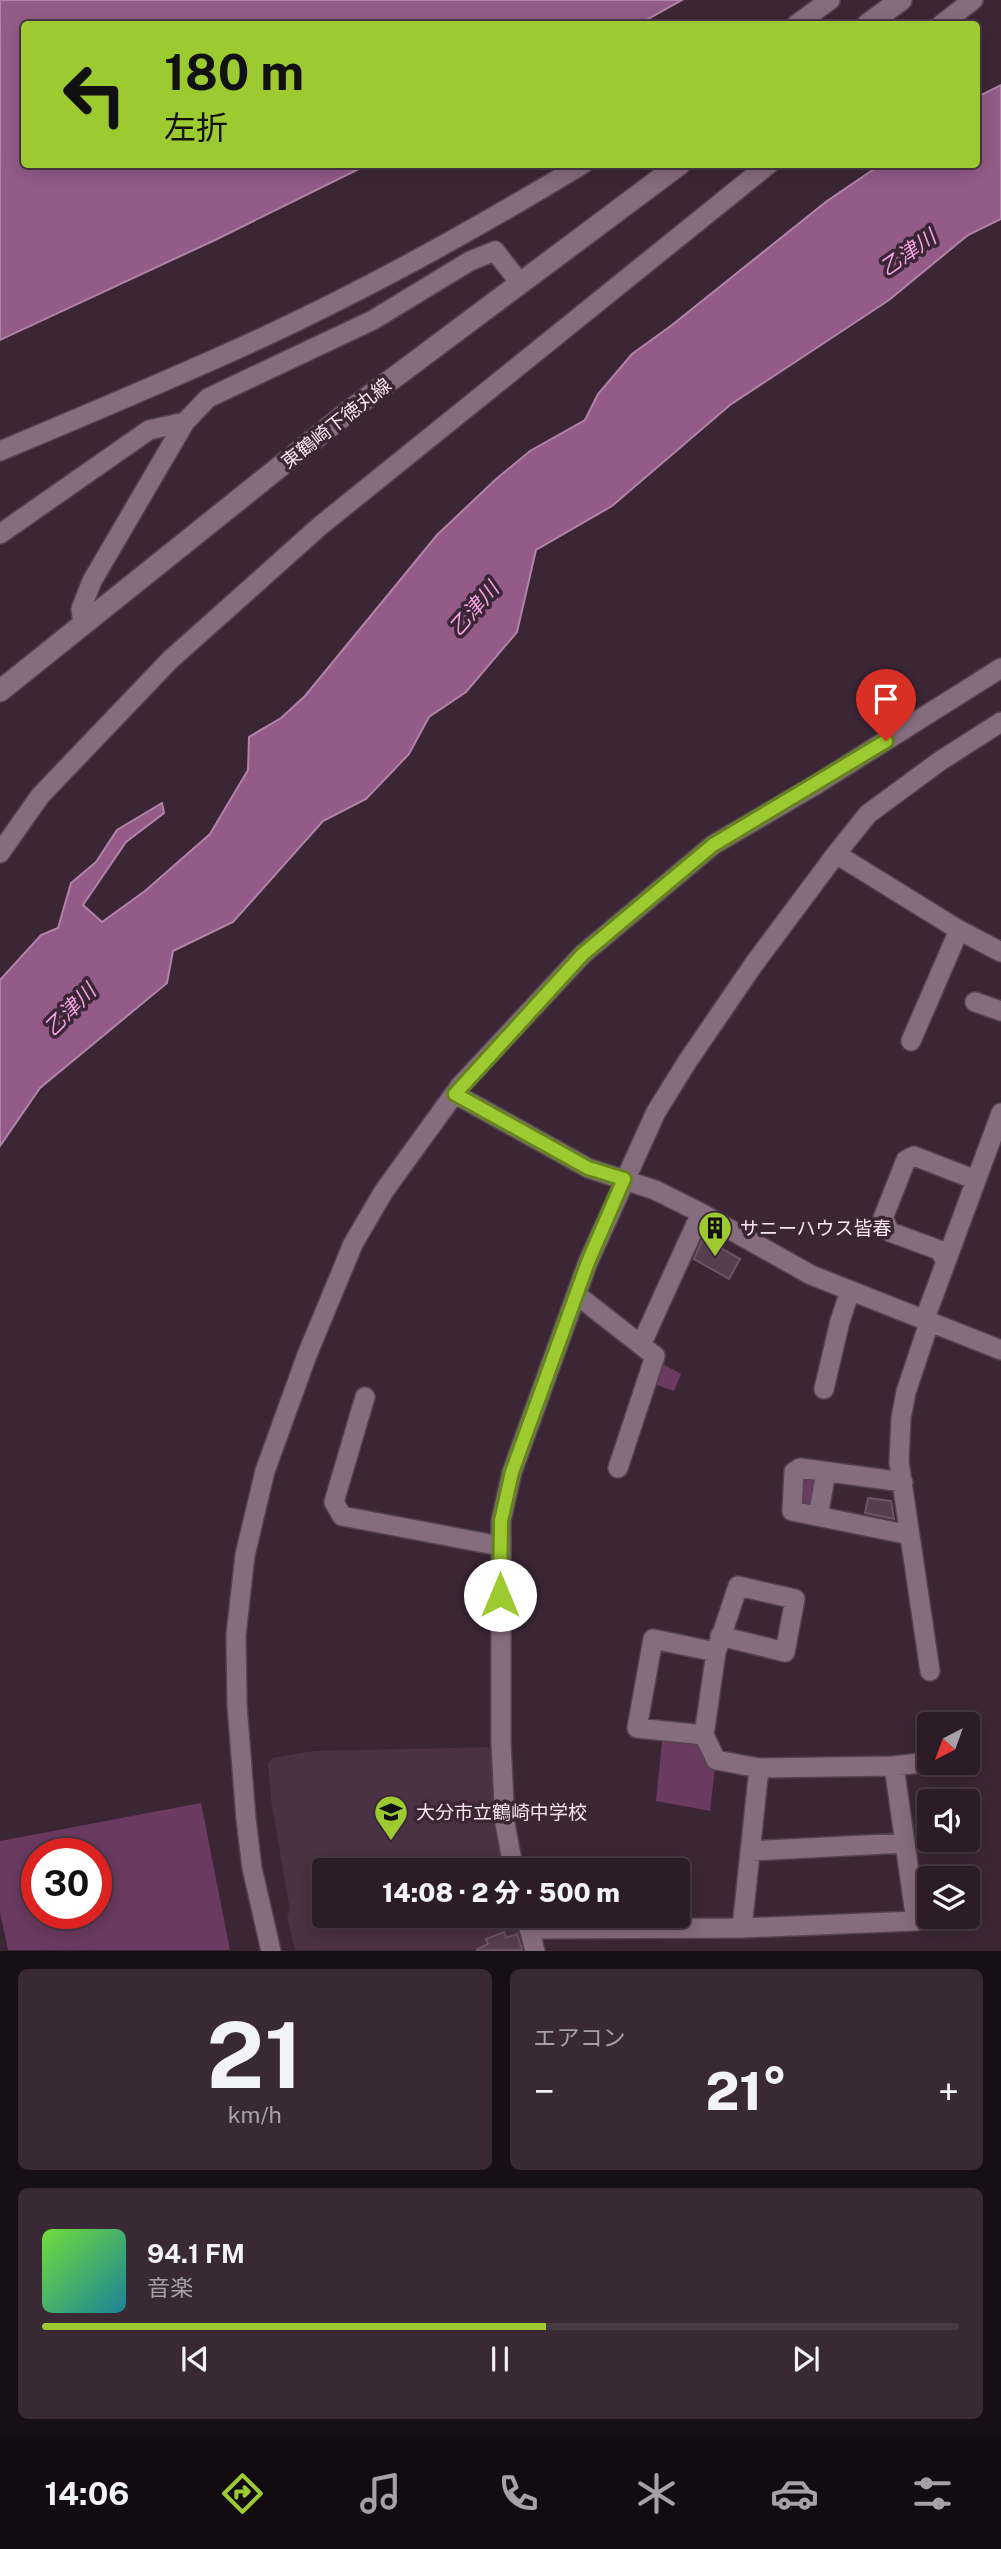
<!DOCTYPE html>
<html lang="ja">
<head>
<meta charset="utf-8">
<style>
  body { margin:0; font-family:"Public Sans","Noto Sans JP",sans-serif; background:#382934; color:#f1f3f6; height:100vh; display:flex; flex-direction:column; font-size:26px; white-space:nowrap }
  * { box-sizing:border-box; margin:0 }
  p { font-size:23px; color:#a6a1a8 }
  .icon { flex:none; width:38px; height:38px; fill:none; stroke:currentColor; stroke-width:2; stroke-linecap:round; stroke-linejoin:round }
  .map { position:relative; height:1951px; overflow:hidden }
  .side { display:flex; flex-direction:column; gap:18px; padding:18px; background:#180f16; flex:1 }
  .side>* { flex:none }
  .banner { position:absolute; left:21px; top:21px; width:959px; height:147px; border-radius:7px; box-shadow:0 4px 18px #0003,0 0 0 2px #483a45; background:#9dca31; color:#111; overflow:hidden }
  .needle { width:46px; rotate:221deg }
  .tools { position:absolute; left:917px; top:1712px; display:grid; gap:14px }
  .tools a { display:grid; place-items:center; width:63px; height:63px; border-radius:7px; background:#2c1c28; box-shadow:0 4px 18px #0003,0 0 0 2px #483a45; font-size:35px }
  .speed { position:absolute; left:21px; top:1838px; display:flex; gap:14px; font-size:35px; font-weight:700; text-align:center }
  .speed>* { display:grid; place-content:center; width:91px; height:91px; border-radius:50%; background:#2c1c28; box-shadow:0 4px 18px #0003,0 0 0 2px #483a45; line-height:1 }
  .speed .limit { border:10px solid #d22; background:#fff; color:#111 }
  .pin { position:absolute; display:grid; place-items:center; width:60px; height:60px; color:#fff; margin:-72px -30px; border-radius:50% 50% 50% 0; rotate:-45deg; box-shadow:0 0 7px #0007 }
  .pin .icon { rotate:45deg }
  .me { position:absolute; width:77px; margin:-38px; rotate:0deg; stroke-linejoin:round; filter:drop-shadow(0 0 5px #0008) }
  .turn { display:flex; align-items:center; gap:24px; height:147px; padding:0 28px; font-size:32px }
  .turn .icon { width:91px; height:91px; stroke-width:2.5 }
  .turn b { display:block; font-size:49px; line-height:60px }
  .big { font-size:52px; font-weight:800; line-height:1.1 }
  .side .card { flex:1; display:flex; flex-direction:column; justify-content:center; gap:10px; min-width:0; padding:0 24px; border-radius:10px; background:#382934 }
  .side .dial { align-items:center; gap:0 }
  .dial b { font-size:91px; line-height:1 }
  .song { display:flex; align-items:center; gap:21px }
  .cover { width:84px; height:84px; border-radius:10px; background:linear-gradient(135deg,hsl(100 70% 55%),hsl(190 70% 35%)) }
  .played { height:7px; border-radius:4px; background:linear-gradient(90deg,#9dca31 55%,#483a45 55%) }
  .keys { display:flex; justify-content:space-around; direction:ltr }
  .heat { display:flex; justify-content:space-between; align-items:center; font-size:38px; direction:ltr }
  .side .tiles { flex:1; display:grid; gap:18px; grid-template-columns:1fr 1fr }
  .card:last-child { grid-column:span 2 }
  .trip { position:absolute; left:312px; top:1858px; width:378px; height:70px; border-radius:7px; background:#2c1c28; box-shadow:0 4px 18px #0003,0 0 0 2px #483a45; font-weight:800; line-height:70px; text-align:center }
  .menu { display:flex; height:112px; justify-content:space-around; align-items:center; background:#120b10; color:#a6a1a8 }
  .menu .icon { width:49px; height:49px }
  .menu .active { color:#9dca31 }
  .menu b { font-size:32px; color:#f1f3f6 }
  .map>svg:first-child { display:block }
</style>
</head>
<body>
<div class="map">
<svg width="1001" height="1951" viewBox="0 0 1001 1951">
  <rect width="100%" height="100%" fill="#3b2636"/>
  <path fill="#4a3144" d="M496 1747 509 1871H324V1916H521L529 1950H295L287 1917 290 1910 271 1800 268 1764 272 1758 313 1751Z"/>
  <path fill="#6b3a61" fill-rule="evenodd" d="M659 1362 681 1374 674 1391 652 1383Z
    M799 1475 817 1476 815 1507 800 1508Z
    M663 1731 704 1735 716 1760 710 1811 656 1801Z
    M201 1803 230 1950H8L0 1912V1841ZM37 1853H96V1913H37Z"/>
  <path fill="#945b88" stroke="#b184a7" stroke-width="2" d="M0 0H682L639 24H24V164L367 165 215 240 0 340Z
    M1001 85V219L968 235 889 300 730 405 612 506 536 550 517 632 466 692 429 717 409 754 366 799 323 821 233 922 173 951 167 983 40 1088 0 1146V980L41 935 58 928 71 883 96 862 117 830 162 803 164 813 126 842 83 905 102 922 145 891 210 834 248 770 249 737 281 718 305 696 437 535 495 480 530 451 585 420 598 394 632 354 672 325 827 201 880 165 976 164 977 97Z"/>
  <path fill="#553e50" stroke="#6c5466" stroke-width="2" d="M703 1238 740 1259 729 1279 694 1259Z
    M868 1498 891 1501 894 1519 865 1513Z
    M504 1932 506 1938 517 1934 522 1950H476L488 1944 486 1939Z"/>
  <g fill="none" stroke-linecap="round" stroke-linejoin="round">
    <g stroke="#544250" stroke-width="22">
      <path id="street" d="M797 24 830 0
        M942 24 973 0
        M0 451C79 418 157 385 235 350 355 296 471 232 583 164
        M0 534 149 430 185 422
        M83 623 81 609 92 581 185 422 208 398 373 320 470 261 495 251 520 283
        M0 853 40 796 170 660 320 526 769 164
        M836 854 959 930 1001 952
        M975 1002 1001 1011
        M911 1041 959 930
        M455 1094 588 1168 655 1190 701 1213 811 1275 1001 1350
        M946 1261 939 1250 890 1232 883 1218 906 1160 914 1156 976 1180
        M577 1295 655 1356 618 1468
        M924 1321 1001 1113
        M929 1323 906 1392 901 1418 899 1462 930 1671
        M641 1345 701 1213
        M824 1389 840 1321 850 1291
        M365 1397 334 1502 342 1516 500 1546
        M903 1482 800 1468 794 1472 792 1511 910 1535
        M818 1516 826 1472
        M720 1636 785 1652 795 1599 738 1586 716 1652 704 1735 716 1760 759 1768 894 1766 929 1762
        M704 1735 637 1728 653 1639 716 1652
        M750 1851 905 1843
        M514 1871 505 1824 501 1742V1521L512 1472 588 1262 656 1112 687 1062 754 964 836 854 868 814 940 761 1001 722
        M526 1916 535 1951
        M742 1928 759 1768
        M529 1929 742 1928 916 1921 894 1766
        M271 1951 252 1868 246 1819 237 1705 236 1635 245 1555 265 1471 307 1355 353 1244 384 1191 460 1086 583 954 713 845 817 784 1001 668"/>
    </g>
    <g stroke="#544250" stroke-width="24">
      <path id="secondary" d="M868 24 901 0
        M0 691 348 412 680 164"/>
    </g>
    <use href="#street" stroke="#866c7f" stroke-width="19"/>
    <use href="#secondary" stroke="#866c7f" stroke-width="21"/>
  </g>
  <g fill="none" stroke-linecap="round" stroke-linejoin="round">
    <g stroke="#668320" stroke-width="18">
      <path id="route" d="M500 1595 501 1521 512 1472 588 1262 624 1179 588 1168 455 1094 583 954 713 845 886 741"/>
    </g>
    <use href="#route" stroke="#9dca31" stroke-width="12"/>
  </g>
  <defs>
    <g id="building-pin" transform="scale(1.75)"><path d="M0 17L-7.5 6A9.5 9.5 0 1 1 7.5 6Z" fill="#9dca31" stroke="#3b2636"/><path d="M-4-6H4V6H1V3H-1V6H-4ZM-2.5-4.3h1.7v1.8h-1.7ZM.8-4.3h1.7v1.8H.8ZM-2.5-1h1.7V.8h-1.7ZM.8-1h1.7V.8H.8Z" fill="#111"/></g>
    <g id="school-pin" transform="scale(1.75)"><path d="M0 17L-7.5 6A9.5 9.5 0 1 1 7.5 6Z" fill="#9dca31" stroke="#3b2636"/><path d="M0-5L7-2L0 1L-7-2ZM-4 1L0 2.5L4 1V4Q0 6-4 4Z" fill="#111"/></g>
  </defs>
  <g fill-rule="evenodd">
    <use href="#building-pin" x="715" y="1228"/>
    <use href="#school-pin" x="391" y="1812"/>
  </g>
  <g text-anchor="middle" stroke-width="7" stroke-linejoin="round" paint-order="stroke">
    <g font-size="19" fill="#f4e5f0" stroke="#3b2636">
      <text transform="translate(336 423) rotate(-38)" y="7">東鶴崎下徳丸線</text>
    </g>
    <g font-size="19" fill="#f4e5f0" stroke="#3b2636" text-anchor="start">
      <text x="740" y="1235">サニーハウス皆春</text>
      <text x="416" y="1819">大分市立鶴崎中学校</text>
    </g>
    <g font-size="21" font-style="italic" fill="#f5a2e2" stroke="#3b2636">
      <text transform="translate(908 253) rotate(-35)" y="7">乙津川</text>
      <text transform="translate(474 609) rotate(-49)" y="7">乙津川</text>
      <text transform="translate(70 1010) rotate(-45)" y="7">乙津川</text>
    </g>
  </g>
</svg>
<div class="tools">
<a><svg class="needle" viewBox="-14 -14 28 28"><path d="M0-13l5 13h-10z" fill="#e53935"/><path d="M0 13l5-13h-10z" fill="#a6a1a8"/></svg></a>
<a><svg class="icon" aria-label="sound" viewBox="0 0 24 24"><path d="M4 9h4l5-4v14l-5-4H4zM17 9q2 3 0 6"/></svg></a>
<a><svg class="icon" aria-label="layers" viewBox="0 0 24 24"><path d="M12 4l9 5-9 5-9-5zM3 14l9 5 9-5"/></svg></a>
</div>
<div class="speed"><div class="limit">30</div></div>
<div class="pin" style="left:886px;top:741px;background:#d93025"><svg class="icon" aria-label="arrive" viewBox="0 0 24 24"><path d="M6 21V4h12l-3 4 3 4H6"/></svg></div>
<svg class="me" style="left:500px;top:1595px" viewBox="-20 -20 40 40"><circle r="19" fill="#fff"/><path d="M0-13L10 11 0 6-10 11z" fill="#9dca31"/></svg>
<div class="trip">14:08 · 2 分 · 500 m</div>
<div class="banner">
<div class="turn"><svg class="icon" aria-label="left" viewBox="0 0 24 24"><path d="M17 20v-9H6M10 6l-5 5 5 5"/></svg><div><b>180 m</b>左折</div></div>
</div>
</div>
<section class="side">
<div class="tiles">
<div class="card dial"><b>21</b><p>km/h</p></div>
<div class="card"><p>エアコン</p>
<div class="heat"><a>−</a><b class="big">21°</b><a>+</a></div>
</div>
<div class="card">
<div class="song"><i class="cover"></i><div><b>94.1 FM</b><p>音楽</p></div></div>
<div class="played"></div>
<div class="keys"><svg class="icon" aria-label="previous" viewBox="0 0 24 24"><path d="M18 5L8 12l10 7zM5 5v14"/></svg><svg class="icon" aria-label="pause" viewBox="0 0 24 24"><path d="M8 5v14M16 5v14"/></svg><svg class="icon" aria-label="next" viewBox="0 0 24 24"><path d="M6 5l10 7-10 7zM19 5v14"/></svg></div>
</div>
</div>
</section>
<nav class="menu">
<b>14:06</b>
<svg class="icon active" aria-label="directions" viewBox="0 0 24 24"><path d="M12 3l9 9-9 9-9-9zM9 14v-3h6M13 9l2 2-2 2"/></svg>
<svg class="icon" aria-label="music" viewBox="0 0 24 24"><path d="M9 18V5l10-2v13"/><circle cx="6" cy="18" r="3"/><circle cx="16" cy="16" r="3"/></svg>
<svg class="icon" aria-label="phone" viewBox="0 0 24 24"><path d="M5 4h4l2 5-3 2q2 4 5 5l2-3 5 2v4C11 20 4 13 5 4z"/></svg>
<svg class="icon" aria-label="climate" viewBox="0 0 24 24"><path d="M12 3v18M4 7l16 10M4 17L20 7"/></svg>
<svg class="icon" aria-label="car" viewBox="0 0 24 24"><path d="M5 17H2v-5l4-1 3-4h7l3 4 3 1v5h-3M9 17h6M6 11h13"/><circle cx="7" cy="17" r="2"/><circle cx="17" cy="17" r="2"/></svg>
<svg class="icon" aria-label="filters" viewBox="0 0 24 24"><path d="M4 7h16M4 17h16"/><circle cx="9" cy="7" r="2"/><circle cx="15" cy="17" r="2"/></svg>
</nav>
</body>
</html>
